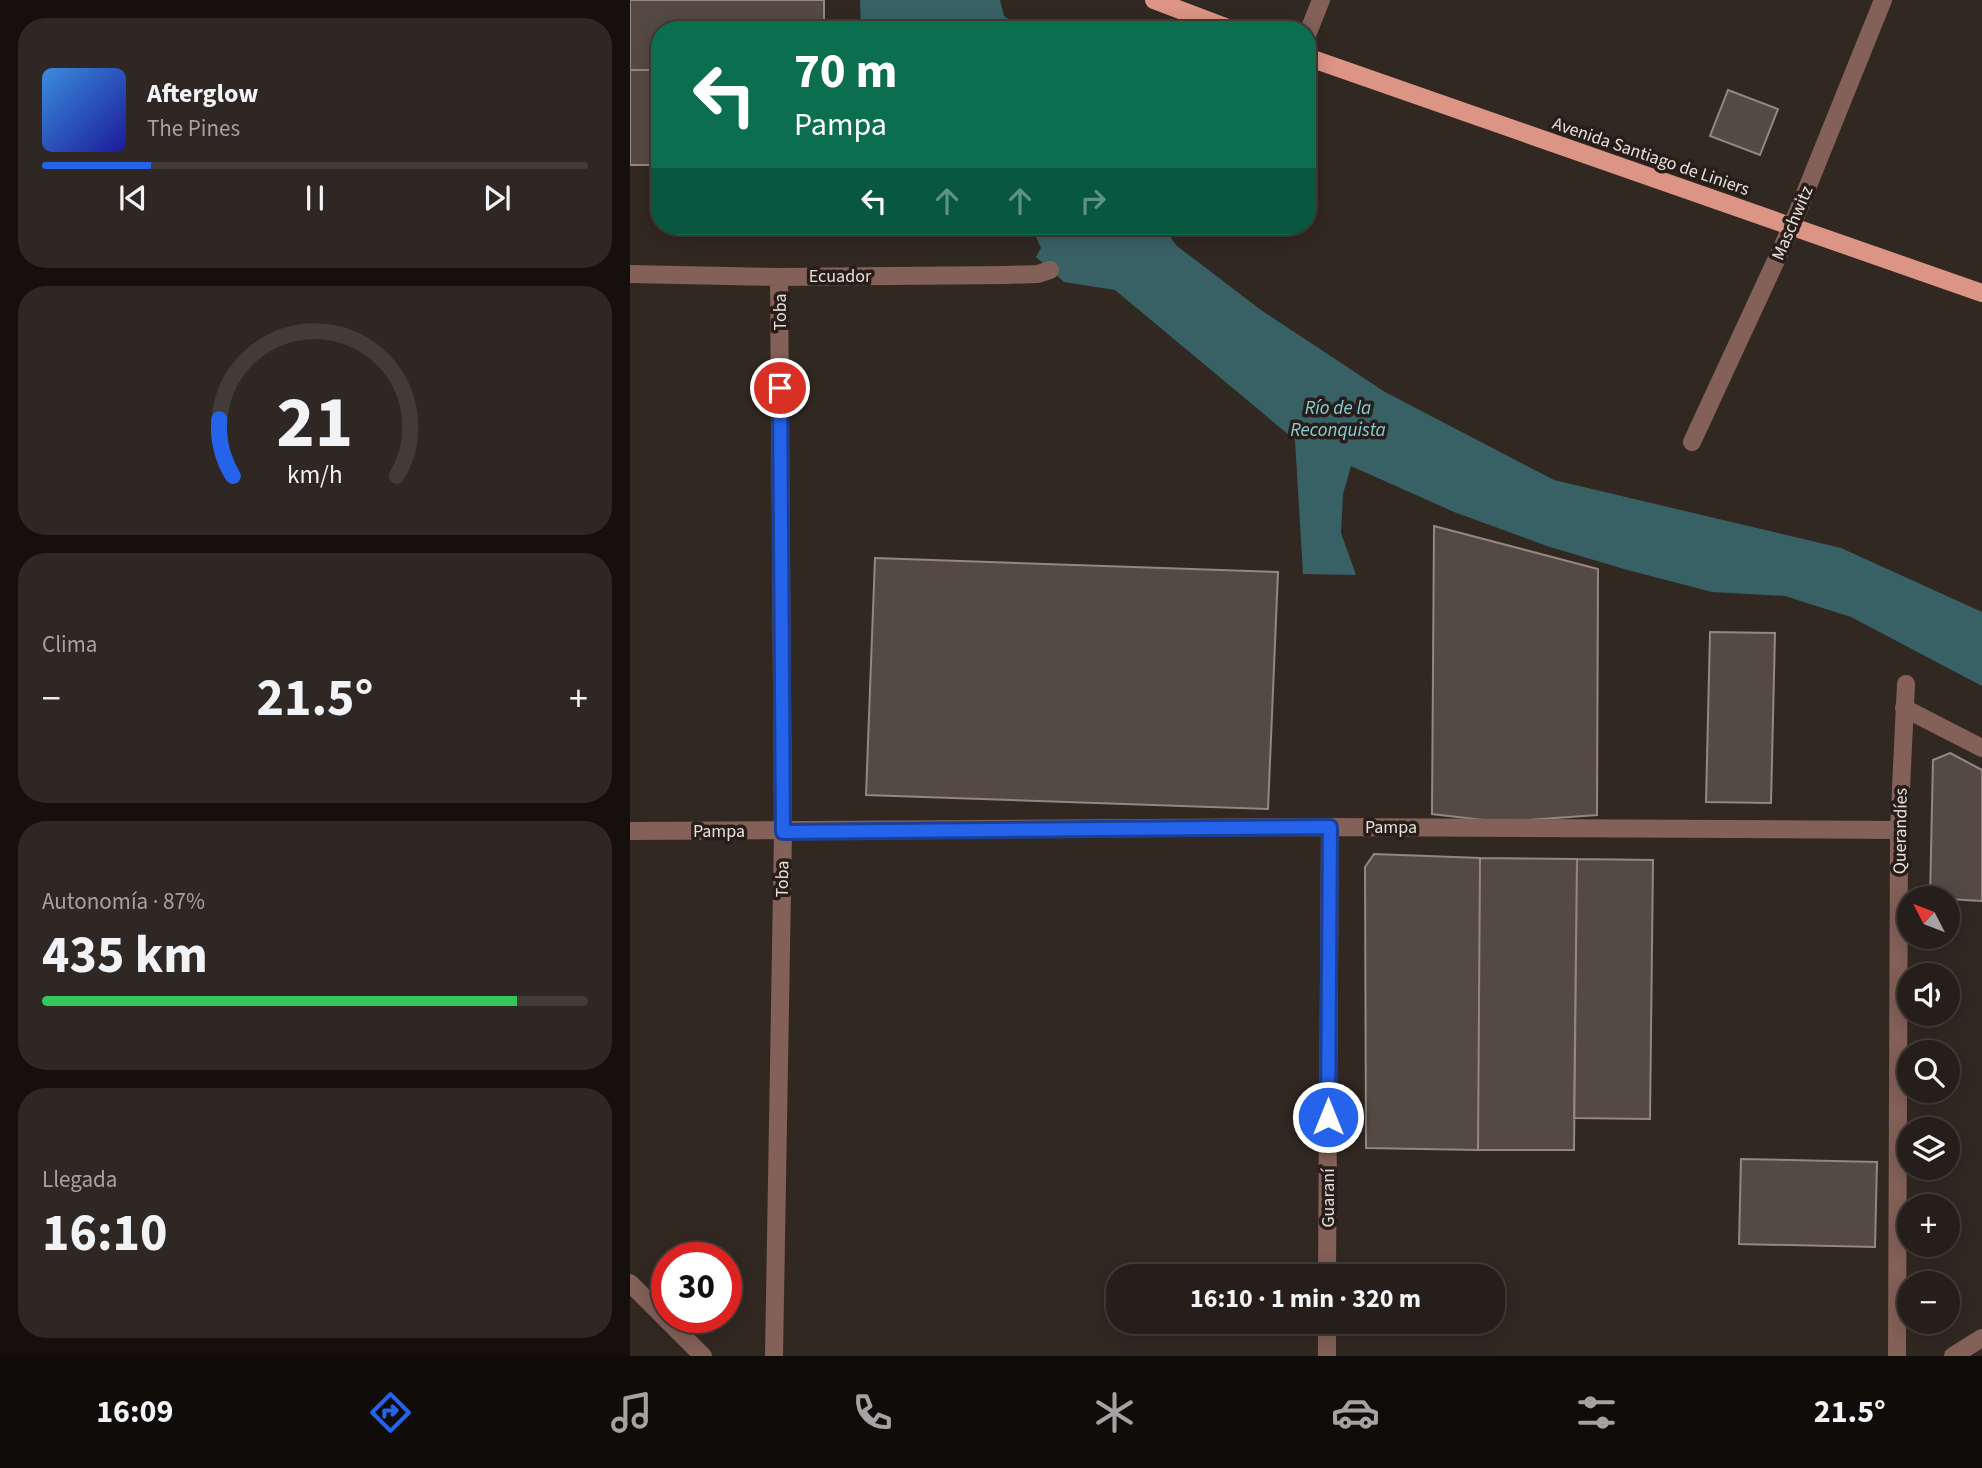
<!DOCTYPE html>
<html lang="es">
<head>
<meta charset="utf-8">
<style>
  body { margin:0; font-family:"Source Sans 3",sans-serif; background:#2e2723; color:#f1f3f6; height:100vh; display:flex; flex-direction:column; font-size:26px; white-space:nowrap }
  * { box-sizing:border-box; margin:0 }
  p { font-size:23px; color:#a4a2a2 }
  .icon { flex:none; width:38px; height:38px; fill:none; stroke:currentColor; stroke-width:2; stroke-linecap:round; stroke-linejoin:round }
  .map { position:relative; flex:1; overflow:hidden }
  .side { display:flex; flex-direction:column; gap:18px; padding:18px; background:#15100e; width:630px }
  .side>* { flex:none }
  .top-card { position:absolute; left:21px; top:21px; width:665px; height:214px; border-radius:28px; box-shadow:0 4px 18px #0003,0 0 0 2px #423c39; background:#0b6e4f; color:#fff; overflow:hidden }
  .needle { width:46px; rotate:312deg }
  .fabs { position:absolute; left:1267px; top:886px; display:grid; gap:14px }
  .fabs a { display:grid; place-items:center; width:63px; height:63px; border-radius:50%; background:#261e1a; box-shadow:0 4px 18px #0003,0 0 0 2px #423c39; font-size:35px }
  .speed { position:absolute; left:21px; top:1242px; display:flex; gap:14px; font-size:35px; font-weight:700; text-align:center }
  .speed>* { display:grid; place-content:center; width:91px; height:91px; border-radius:50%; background:#261e1a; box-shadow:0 4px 18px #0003,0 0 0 2px #423c39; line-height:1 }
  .speed .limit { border:10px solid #d22; background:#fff; color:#111 }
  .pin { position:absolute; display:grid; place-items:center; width:60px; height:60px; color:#fff; margin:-30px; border:4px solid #fff; border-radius:50%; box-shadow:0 2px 7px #0007 }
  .me { position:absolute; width:77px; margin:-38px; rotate:0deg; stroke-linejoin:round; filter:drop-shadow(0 0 5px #0008) }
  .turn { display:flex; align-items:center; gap:24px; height:147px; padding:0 28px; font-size:32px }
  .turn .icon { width:91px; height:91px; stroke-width:2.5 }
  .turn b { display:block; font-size:49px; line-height:60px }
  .lanes { display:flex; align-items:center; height:66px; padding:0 28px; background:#0003; justify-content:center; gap:35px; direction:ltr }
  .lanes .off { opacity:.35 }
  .big { font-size:52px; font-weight:700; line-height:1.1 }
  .side .card { flex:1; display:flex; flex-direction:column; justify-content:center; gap:10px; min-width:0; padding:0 24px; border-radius:28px; background:#2e2723 }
  .side .dial { align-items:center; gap:0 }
  .dial svg { height:182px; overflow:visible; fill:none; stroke:#423c39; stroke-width:7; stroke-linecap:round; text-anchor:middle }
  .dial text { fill:#f1f3f6; stroke:none }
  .song { display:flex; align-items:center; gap:21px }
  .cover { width:84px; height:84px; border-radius:10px; background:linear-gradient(135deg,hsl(210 70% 55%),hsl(240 70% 35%)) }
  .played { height:7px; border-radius:4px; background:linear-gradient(90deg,#2563eb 20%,#423c39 20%) }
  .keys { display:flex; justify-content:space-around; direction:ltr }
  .heat { display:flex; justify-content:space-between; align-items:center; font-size:38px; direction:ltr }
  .charge { height:10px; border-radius:5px; background:linear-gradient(90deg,#34c759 87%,#423c39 0) }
  .trip { position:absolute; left:476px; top:1264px; width:399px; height:70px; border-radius:28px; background:#261e1a; box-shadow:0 4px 18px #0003,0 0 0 2px #423c39; font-weight:700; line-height:70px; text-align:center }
  .dock { display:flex; height:112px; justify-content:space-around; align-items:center; background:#0f0c0a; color:#a4a2a2 }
  .dock .icon { width:49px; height:49px }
  .dock .active { color:#2563eb }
  .dock b { font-size:32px; color:#f1f3f6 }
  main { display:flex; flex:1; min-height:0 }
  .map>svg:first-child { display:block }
</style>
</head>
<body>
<main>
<section class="side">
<div class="card">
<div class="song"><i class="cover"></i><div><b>Afterglow</b><p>The Pines</p></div></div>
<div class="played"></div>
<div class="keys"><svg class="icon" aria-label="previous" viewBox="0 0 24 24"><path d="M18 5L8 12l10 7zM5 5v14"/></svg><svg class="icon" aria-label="pause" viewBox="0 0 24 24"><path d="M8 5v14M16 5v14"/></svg><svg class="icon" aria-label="next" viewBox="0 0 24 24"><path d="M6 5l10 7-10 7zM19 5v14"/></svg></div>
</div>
<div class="card dial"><svg viewBox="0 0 100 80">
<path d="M14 69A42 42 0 1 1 86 69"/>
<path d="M14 69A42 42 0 0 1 8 44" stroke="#2563eb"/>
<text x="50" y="56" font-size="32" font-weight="700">21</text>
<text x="50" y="72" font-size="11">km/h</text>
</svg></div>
<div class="card"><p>Clima</p>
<div class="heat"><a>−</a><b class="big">21.5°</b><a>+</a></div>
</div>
<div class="card"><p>Autonomía · 87%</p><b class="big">435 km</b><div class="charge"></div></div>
<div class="card"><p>Llegada</p><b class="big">16:10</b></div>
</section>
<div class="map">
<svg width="1352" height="1356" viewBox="0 0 1352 1356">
  <rect width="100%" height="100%" fill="#322822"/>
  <path fill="#386166" d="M230 0H370L374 16 382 22 387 30H231Z
    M401 226H532L547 246 631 310 755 392 924 480 1211 548 1352 612V686L1221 617 1155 596 1082 592 994 569 917 546 824 512 721 466 713 494 711 533 726 575 673 574 665 440 485 290 434 282 406 257 411 248Z"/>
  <path fill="#544943" stroke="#948780" stroke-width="2" d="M0 0H194V30H30V70H0Z
    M0 70H30V165H0Z
    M1098 90 1148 109 1130 155 1080 136Z
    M804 526 968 569 967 815 871 822 802 814Z
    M245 558 648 572 638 809 236 795Z
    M1080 632 1145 633 1141 803 1076 802Z
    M1320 753 1352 770V901L1300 898 1303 760Z
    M744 854 850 858 848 1150 736 1148 735 867Z
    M850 858 947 859 944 1150H848Z
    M947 859 1023 860 1020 1119 944 1118Z
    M1111 1159 1247 1162 1245 1247 1109 1244Z"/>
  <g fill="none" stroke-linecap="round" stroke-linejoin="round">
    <path stroke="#836058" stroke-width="18" d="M677 35 691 0
      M0 274 149 277 375 275 408 274 420 270
      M1062 442 1161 228 1253 0
      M1274 708 1352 748
      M0 831 700 827 1269 830
      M697 1276 700 827
      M0 1283 73 1356
      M144 1356 153 832 149 277
      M697 1356V1321
      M1267 1356 1269 830 1276 684
      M1323 1356 1352 1338"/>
    <path stroke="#dc9484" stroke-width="18" d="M524 0 603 30
      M677 57 1352 293"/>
  </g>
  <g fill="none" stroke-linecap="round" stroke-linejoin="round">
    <g stroke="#184099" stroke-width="18">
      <path id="route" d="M150 388 153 832 700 827 698 1117"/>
    </g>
    <use href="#route" stroke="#2563eb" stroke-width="12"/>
  </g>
  <g text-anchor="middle" stroke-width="7" stroke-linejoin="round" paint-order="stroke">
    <g font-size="18" fill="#e7e0dd" stroke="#281e19">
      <text transform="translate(1021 156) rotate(19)" y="6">Avenida Santiago de Liniers</text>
      <text transform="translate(1162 223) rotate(-67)" y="6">Maschwitz</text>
      <text x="210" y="282">Ecuador</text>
      <text transform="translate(150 312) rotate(-90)" y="6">Toba</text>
      <text x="761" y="833">Pampa</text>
      <text x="89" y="837">Pampa</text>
      <text transform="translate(1270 831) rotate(-89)" y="6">Querandíes</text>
      <text transform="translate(152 879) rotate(-89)" y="6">Toba</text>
      <text transform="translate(698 1198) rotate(-90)" y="6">Guaraní</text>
    </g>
    <g font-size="19" font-style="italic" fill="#84d0d9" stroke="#281e19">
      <text x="708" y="414">Río de la<tspan x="708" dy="22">Reconquista</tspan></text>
    </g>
  </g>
</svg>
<div class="fabs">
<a><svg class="needle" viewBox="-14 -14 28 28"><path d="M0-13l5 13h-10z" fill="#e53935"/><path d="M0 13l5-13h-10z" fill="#a4a2a2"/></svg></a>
<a><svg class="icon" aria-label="sound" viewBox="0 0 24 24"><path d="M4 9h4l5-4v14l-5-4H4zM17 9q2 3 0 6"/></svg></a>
<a><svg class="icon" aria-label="search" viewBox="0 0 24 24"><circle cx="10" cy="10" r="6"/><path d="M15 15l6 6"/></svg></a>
<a><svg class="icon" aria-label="layers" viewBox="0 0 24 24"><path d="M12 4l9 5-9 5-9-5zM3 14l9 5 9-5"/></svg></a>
<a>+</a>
<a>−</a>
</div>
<div class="speed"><div class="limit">30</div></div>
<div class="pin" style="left:150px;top:388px;background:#d93025"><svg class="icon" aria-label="arrive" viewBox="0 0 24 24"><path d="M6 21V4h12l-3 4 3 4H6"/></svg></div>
<svg class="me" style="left:698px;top:1117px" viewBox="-20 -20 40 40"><circle r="17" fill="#2563eb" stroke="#fff" stroke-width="3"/><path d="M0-11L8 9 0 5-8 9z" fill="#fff"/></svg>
<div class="trip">16:10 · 1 min · 320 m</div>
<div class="top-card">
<div class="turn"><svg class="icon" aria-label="left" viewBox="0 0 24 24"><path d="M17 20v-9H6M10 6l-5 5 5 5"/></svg><div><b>70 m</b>Pampa</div></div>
<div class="lanes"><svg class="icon" aria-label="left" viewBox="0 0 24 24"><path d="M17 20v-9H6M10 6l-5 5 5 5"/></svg><svg class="icon off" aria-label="ahead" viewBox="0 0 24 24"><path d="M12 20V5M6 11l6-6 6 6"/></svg><svg class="icon off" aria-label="ahead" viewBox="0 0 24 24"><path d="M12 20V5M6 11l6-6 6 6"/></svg><svg class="icon off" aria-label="right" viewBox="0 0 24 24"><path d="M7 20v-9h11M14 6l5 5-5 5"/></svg></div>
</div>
</div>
</main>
<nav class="dock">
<b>16:09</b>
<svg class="icon active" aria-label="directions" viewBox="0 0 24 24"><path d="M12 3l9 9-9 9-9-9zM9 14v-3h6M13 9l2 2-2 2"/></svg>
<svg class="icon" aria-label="music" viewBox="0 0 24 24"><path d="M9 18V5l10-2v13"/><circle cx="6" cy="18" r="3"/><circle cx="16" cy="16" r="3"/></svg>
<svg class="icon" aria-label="phone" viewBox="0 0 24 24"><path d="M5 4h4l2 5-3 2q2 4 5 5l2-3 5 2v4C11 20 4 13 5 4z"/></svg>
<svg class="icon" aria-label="climate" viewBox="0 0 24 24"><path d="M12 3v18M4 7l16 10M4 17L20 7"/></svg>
<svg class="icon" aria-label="car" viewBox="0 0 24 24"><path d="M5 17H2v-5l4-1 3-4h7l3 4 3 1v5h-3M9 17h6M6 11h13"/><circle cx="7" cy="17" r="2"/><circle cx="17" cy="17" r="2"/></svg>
<svg class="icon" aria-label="filters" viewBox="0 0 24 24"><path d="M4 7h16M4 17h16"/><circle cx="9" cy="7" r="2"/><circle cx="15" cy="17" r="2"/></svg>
<b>21.5°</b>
</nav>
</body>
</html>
